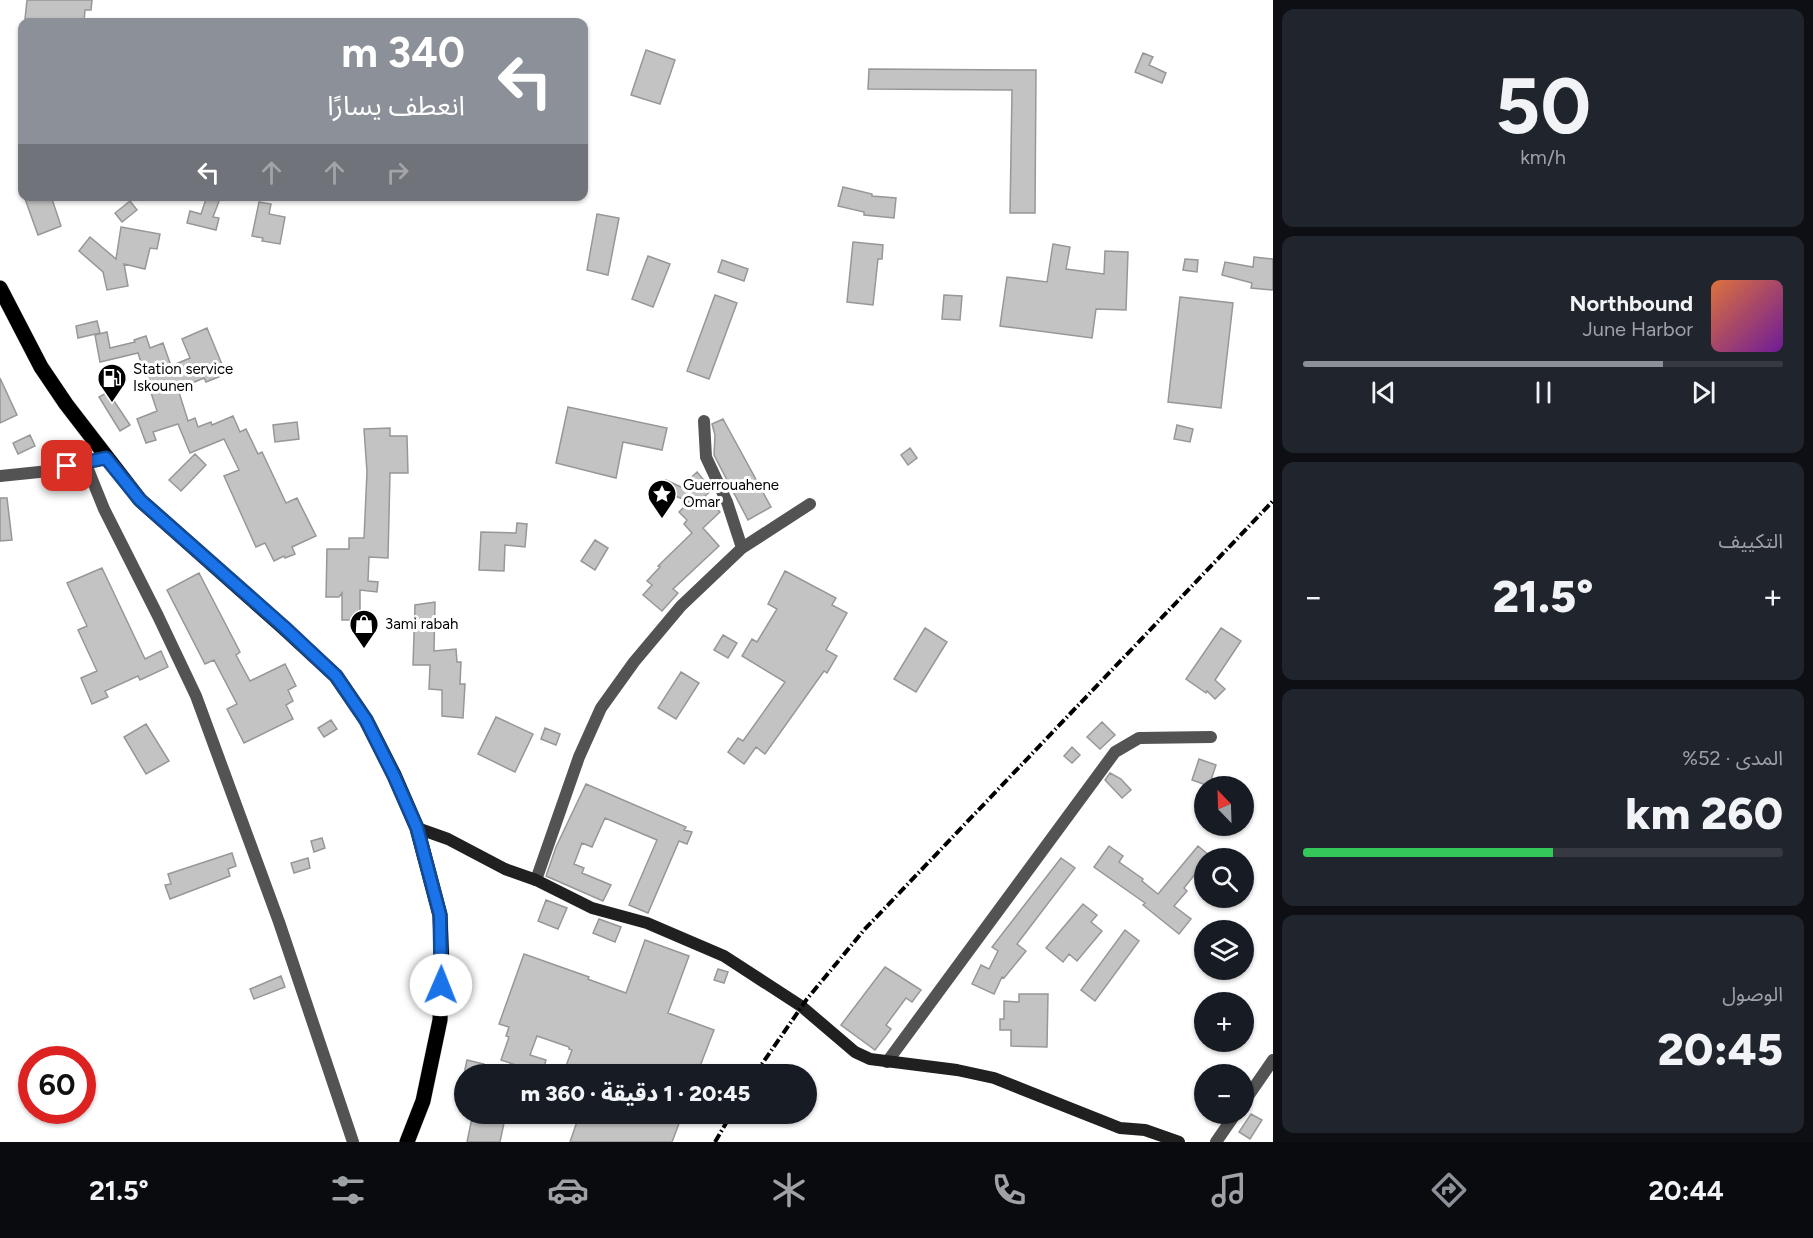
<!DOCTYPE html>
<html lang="ar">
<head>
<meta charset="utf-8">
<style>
  body { margin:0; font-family:Figtree,"Noto Sans Arabic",sans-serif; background:#20242c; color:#f1f3f6; direction:rtl; height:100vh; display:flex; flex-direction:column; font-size:22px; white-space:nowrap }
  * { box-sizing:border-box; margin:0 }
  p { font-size:20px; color:#9ea1a6 }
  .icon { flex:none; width:33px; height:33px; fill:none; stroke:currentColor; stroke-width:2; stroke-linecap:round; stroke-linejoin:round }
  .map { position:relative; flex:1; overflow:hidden; direction:ltr }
  .panel { display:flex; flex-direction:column; gap:9px; padding:9px; background:#0d0f14; width:540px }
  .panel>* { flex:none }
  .guide { position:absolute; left:18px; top:18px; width:570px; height:183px; border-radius:12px; box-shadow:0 2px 4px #0004; direction:rtl; background:#8c9099; color:#fff; overflow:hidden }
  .needle { width:39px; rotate:337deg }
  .buttons { position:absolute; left:1194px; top:776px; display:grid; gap:12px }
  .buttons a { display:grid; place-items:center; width:60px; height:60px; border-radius:50%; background:#171b24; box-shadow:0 2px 4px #0004; font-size:30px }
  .speed { position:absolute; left:18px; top:1046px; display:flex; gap:12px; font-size:30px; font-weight:700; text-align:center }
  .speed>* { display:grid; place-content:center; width:78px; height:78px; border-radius:50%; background:#171b24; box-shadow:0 2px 4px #0004; line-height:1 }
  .speed .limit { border:9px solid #d22; background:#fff; color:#111 }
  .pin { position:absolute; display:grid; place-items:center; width:51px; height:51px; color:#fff; margin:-26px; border-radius:12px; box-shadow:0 3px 9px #0006 }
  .me { position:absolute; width:66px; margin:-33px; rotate:1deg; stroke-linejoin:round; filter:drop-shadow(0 0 4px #0008) }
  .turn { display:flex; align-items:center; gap:21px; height:126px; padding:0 24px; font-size:27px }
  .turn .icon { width:78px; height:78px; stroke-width:2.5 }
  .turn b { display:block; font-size:42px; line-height:51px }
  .lanes { display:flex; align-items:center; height:57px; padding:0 24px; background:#0003; justify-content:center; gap:30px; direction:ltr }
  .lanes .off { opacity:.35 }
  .big { font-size:45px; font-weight:800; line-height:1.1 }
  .panel .card { flex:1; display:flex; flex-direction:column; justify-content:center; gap:9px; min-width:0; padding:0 21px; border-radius:12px; background:#20242c }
  .panel .dial { align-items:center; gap:0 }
  .dial b { font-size:78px; line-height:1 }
  .song { display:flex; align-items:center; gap:18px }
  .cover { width:72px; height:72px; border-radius:9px; background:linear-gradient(135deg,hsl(20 70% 55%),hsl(280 70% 35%)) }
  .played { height:6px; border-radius:3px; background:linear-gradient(90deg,#8c9099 75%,#363941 75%) }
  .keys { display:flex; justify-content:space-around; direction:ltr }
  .heat { display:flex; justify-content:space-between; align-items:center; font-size:33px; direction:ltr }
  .charge { height:9px; border-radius:4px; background:linear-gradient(90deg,#34c759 52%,#363941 0) }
  .trip { position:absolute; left:454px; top:1064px; width:363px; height:60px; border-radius:30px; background:#171b24; box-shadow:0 2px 4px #0004; font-weight:800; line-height:60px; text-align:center; direction:rtl }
  .dock { display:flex; height:96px; justify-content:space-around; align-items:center; background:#090b0e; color:#9ea1a6 }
  .dock .icon { width:42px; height:42px }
  .dock .selected { color:#8c9099 }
  .dock b { font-size:27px; color:#f1f3f6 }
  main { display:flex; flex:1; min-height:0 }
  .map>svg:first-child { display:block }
</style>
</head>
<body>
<main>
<section class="panel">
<div class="card dial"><b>50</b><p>km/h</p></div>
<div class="card">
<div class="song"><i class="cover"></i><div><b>Northbound</b><p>June Harbor</p></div></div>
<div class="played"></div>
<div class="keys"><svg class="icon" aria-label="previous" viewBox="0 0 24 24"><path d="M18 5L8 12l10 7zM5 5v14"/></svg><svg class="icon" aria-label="pause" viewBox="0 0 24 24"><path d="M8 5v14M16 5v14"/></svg><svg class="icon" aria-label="next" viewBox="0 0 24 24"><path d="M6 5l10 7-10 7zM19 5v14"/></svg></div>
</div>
<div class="card"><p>التكييف</p>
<div class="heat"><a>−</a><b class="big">21.5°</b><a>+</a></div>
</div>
<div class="card"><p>المدى · 52%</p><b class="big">260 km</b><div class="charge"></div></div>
<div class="card"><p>الوصول</p><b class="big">20:45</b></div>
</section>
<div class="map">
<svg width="1273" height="1142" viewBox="0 0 1273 1142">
  <rect width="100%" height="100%" fill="#fff"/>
  <path fill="#c3c3c3" stroke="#979797" stroke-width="1.5" d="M27 0H92L91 10H85L84 22H33V20L25 19Z
    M646 50 675 60 660 104 631 95Z
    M1143 53 1153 57 1149 65 1166 73 1162 83 1135 72Z
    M869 69 1036 70 1035 213H1010L1012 90 868 89Z
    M843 187 872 194V196L896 198 894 218 864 215V212L838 206Z
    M24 196H51L61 226 38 235Z
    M207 196H221L213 217 219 218 216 230 187 223 190 211 201 214Z
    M130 201 137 210 122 222 115 213Z
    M259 202 271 204 269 214 285 217 280 244 262 241 263 238 252 236Z
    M597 214 619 218 608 275 587 270Z
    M121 227 160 234 157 249 150 248 145 269 124 264 128 286 107 290 103 272 79 251 90 237 116 259Z
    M853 242 883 245 882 259H878L873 305 847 302Z
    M1053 244 1070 247 1066 269 1104 274 1105 251 1128 252 1126 310 1096 309 1092 338 1000 326 1007 277 1047 282Z
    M648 256 670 264 653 307 632 299Z
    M1254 257 1273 259V290L1251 288 1252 283 1222 275 1225 262 1253 267Z
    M1185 259 1198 260 1197 272 1183 270Z
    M722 260 748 269 744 281 718 272Z
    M715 295 737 303 709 379 687 371Z
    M944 295 962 296 960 320 942 319Z
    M1180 297 1233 303 1221 408 1168 402Z
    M97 321 100 333 78 338 76 326Z
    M207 328 226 374 206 382 204 378 178 389 188 421 195 418 198 427 211 422 212 425 233 416 240 432 246 429 258 454 262 452 286 503 297 498 316 536 292 547 295 554 285 558 284 556 274 561 265 543 256 547 224 476 239 470 224 439 190 453 178 424 153 432 156 440 146 443 137 419 157 411 138 353 100 362 95 335 107 332 110 348 135 342 134 340 146 336 150 348 163 343 171 366 190 358 182 339Z
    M0 378 17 415 0 423Z
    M108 392 130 425 120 431 99 397Z
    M568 407 667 428 662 450 623 442 616 478 556 463Z
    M723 419 771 507 748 520 714 455 715 435 712 424Z
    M297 422 299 439 275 442 273 425Z
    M1177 425 1193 429 1190 442 1174 439Z
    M390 428V436H407L408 473H390L388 558 369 557 368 581 378 582 377 592 360 590V620H342V593L339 597H326L327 549H349V538H364L367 472 364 429Z
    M30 435 35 446 18 454 13 443Z
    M910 448 917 458 908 465 901 455Z
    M195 454 206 465 181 491 169 480Z
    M697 472 712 490 705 496 720 512 703 528 719 546 673 589 678 593 662 611 643 595 652 585 647 581 660 567 658 566 692 533 684 524 687 520 679 512 689 502 662 490 666 480 681 487Z
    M0 498H7L12 540 0 541Z
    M517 523 527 524 525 547 505 545 504 571 479 570 481 532 516 533Z
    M595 540 608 548 595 570 581 561Z
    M102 568 145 659 161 651 168 667 140 680 138 676 105 691 108 697 92 704 81 678 97 671 78 630 87 626 67 583Z
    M785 571 836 598 832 605 847 613 826 650 837 656 827 673 824 671 765 754 756 747 744 764 728 752 738 738 743 741 785 682 742 656 752 639 757 642 777 609 768 604Z
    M199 573 240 652 236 655 250 681 285 664 296 686 288 690 293 701 286 705 293 719 244 743 227 709 237 704 214 660 205 664 167 590Z
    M435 602 434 651 456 649 457 662H461L460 684H465L463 718 442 716V690L429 689 430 665H413L415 605Z
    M925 628 947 642 916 692 894 679Z
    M1221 628 1241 641 1215 680 1225 689 1215 699 1207 691 1206 693 1186 679Z
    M723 635 737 643 728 658 714 650Z
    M681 672 699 683 676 719 658 708Z
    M496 717 533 734 515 772 478 754Z
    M331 720 337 729 324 737 318 728Z
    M1102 722 1115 735 1100 749 1087 737Z
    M146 724 169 761 146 774 124 737Z
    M545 728 560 734 556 745 541 739Z
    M1072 747 1080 755 1072 763 1064 756Z
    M1199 759 1216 765 1209 786 1192 780Z
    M1110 773 1121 779 1131 790 1122 798 1105 780Z
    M586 784 686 827 684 830 692 832 687 844 679 841 648 913 629 905 657 840 605 818 592 847 582 843 574 864 584 868 582 873 611 885 603 901 546 876 556 847Z
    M322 838 325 848 314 852 311 841Z
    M1109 846 1123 856 1119 862 1143 879 1142 881 1158 894 1198 846 1210 856 1204 858V863L1184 888 1187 891 1174 906 1191 919 1179 934 1143 905 1145 903 1094 867Z
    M232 853 236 866 228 869 230 876 170 899 165 885 171 884 168 874Z
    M308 858 310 868 294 873 291 863Z
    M1061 858 1075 868 1017 944 1026 951 1004 978 1002 977 994 994 972 984 981 965 989 969 998 951 992 947Z
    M546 900 567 908 558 929 538 921Z
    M1083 904 1097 915 1091 922 1102 931 1077 961 1069 954 1063 962 1046 948Z
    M599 919 621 927 615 942 593 933Z
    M1125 930 1139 941 1095 1001 1081 990Z
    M645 940 689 956 668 1013 714 1030 697 1074H563L572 1050 569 1049V1047L537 1036 530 1055 546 1060 542 1074 501 1060 509 1037 506 1036 509 1027 499 1024 524 954 589 977 588 979 593 981 626 993Z
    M885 967 921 990 912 1002 906 998 886 1025 891 1029 875 1050 841 1025Z
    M718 969 728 972 724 983 714 980Z
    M281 976 285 987 254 999 250 989Z
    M1019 994H1048L1047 1047 1011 1046V1030H1000V1019H1004V1001L1019 1002Z
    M467 1060 484 1064 482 1074H464Z
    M473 1113H502L500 1122 504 1123 500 1142H467Z
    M580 1113H683L672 1142H570Z
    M1251 1114 1262 1120 1250 1139 1239 1132Z"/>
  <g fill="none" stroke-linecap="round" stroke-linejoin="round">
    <g stroke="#dbdbdb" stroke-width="16">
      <path id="primary" d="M0 288 41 367 66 404 140 500 283 627 336 676 366 720 394 775 417 828 440 915 442 967 440 1020 423 1101 407 1142"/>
    </g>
    <path stroke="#535353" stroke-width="12" d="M704 421 706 457 727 502 742 548
      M85 462 104 509 158 616 196 696 279 922 353 1142
      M0 476 49 471 107 458
      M536 880 579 757 601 708 634 662 681 606 742 548 810 504
      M887 1062 1115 752 1139 738 1211 737
      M1244 1102 1273 1060
      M1216 1142 1236 1113"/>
    <path stroke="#202020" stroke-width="12" d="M417 828 448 839 505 869 536 880 592 908 647 923 724 956 801 1006 855 1052 870 1059 957 1070 994 1078 1120 1128 1145 1130 1179 1142"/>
    <use href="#primary" stroke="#000" stroke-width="15"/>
    <path stroke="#000" stroke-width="4" stroke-dasharray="9 3 1.5 3" stroke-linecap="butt" d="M755 1074 807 999 864 930 1273 501
      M715 1142 732 1113"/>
  </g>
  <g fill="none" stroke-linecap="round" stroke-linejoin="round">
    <g stroke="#114b97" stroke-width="15">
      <path id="route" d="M67 466 106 458 140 500 284 627 336 676 366 720 394 776 417 828 440 915 441 985"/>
    </g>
    <use href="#route" stroke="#1a73e8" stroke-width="10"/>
  </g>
  <defs>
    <g id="fuel-pin" transform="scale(1.5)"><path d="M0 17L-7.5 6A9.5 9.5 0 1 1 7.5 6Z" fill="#000" stroke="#fff"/><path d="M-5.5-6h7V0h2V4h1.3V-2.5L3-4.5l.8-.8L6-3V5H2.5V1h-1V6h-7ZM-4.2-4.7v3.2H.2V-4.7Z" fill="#fff"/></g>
    <g id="sight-pin" transform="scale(1.5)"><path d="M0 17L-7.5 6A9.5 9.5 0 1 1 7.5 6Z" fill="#000" stroke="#fff"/><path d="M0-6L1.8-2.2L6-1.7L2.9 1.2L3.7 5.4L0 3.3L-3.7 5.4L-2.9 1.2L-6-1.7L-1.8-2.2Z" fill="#fff"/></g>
    <g id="shop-pin" transform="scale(1.5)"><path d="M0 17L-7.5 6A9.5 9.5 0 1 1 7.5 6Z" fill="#000" stroke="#fff"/><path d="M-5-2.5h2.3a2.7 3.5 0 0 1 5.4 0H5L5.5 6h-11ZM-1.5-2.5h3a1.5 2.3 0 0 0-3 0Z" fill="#fff"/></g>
  </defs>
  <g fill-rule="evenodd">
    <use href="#fuel-pin" x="112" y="378"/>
    <use href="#sight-pin" x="662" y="494"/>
    <use href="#shop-pin" x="364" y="624"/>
  </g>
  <g text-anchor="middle" stroke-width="6" stroke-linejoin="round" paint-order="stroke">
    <g font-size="15" fill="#000" stroke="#fff" text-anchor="start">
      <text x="133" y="374">Station service<tspan x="133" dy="17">Iskounen</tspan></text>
      <text x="683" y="490">Guerrouahene<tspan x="683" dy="17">Omar</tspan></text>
      <text x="385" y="629">3ami rabah</text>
    </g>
  </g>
</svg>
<div class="buttons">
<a><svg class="needle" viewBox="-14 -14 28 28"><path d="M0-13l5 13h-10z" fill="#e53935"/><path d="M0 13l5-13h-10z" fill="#9ea1a6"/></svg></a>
<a><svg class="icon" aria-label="search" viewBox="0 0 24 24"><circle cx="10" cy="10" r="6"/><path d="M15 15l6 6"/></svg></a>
<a><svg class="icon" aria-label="layers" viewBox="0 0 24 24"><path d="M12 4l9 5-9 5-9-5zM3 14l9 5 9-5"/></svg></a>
<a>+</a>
<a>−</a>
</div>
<div class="speed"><div class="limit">60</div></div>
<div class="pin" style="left:67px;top:466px;background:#d93025"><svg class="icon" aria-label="arrive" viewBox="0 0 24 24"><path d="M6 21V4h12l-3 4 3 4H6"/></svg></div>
<svg class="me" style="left:441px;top:985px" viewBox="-20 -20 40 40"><circle r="19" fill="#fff"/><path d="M0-13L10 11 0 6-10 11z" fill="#1a73e8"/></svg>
<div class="trip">20:45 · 1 دقيقة · 360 m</div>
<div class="guide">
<div class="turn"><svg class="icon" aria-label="left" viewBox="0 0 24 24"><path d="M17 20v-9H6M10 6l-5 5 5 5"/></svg><div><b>340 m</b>انعطف يسارًا</div></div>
<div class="lanes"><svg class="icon" aria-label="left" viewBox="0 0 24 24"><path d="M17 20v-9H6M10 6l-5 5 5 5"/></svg><svg class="icon off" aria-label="ahead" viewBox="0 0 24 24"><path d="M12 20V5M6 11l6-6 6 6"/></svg><svg class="icon off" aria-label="ahead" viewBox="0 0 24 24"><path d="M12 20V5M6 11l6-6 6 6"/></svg><svg class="icon off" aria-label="right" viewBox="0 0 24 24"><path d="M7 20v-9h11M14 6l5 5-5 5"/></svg></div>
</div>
</div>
</main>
<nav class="dock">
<b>20:44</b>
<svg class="icon selected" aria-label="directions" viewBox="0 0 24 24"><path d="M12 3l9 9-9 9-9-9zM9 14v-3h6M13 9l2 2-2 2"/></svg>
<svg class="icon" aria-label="music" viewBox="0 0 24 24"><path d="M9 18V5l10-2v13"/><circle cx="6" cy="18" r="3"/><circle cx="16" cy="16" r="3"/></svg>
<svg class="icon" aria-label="phone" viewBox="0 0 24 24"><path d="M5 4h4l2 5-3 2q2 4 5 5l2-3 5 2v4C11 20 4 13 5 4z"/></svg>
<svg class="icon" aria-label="climate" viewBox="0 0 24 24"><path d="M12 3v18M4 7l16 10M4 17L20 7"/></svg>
<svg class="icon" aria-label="car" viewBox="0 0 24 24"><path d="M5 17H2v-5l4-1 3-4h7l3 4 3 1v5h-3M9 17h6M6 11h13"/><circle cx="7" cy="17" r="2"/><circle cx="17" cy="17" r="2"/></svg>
<svg class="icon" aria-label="filters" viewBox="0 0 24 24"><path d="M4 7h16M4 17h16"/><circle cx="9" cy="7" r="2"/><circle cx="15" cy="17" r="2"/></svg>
<b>21.5°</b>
</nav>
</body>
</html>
